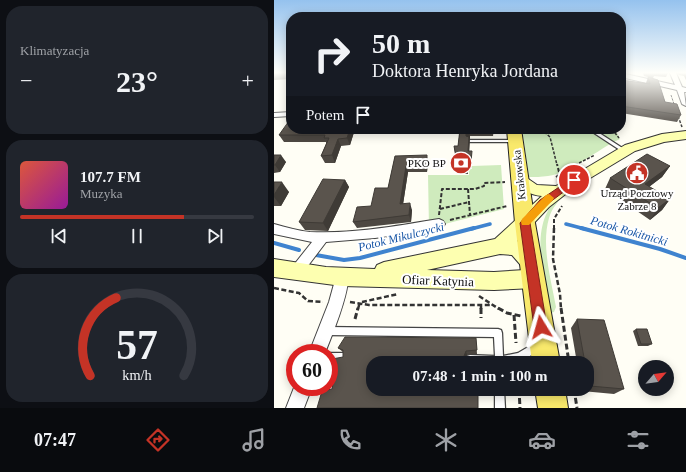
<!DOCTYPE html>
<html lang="pl">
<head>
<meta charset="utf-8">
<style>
  body { margin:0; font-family:Georgia,serif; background:#20242c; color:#f1f3f6; height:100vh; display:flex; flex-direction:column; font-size:15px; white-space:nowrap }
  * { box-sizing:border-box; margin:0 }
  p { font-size:13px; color:#9ea1a6 }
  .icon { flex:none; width:22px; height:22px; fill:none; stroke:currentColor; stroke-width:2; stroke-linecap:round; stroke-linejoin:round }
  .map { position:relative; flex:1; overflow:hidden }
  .panel { display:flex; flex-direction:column; gap:6px; padding:6px; background:#0d0f14; width:274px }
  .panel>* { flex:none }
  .top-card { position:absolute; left:12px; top:12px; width:340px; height:122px; border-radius:16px; box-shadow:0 2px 10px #0003; background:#171b24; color:#f1f3f6; overflow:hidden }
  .needle { width:26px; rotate:62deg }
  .fabs { position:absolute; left:364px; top:360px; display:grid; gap:8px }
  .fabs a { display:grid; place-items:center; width:36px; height:36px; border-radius:50%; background:#171b24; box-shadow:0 2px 10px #0003; font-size:20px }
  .speed { position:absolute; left:12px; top:344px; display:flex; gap:8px; font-size:20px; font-weight:700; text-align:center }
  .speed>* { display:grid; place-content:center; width:52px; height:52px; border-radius:50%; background:#171b24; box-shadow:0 2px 10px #0003; line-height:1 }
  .speed .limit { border:6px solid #d22; background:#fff; color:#111 }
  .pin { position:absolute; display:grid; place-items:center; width:34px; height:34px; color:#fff; margin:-17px; border:2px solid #fff; border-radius:50%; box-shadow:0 1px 4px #0007 }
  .me { position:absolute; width:44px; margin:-22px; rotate:352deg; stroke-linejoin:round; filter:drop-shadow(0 0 3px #0008) }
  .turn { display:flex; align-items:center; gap:14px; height:84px; padding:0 20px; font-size:18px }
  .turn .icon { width:52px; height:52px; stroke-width:2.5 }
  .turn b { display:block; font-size:28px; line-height:34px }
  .then { display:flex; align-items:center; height:38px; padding:0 20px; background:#0003; gap:8px; font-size:15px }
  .big { font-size:30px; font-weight:600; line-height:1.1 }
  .panel .tile { flex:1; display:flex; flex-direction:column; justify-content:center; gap:6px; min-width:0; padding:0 14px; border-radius:16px; background:#20242c }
  .panel .dial { align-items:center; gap:0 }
  .dial svg { height:104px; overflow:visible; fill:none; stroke:#363941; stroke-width:7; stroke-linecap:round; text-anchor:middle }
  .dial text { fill:#f1f3f6; stroke:none }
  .song { display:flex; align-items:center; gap:12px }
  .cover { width:48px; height:48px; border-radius:6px; background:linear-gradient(135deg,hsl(10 70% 55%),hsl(300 70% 35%)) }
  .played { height:4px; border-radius:2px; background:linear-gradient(90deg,#c43326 70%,#363941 70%) }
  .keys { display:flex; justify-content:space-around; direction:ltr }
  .heat { display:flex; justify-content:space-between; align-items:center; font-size:22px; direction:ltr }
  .trip { position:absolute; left:92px; top:356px; width:228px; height:40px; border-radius:16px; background:#171b24; box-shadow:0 2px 10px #0003; font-weight:600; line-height:40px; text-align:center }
  .dock { display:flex; height:64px; justify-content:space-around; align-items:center; background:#090b0e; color:#9ea1a6 }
  .dock .icon { width:28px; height:28px }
  .dock .active { color:#c43326 }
  .dock b { font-size:18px; color:#f1f3f6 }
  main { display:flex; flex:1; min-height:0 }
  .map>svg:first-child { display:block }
</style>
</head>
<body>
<main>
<section class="panel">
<div class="tile"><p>Klimatyzacja</p>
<div class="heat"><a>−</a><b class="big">23°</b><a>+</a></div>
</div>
<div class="tile">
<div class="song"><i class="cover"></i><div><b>107.7 FM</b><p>Muzyka</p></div></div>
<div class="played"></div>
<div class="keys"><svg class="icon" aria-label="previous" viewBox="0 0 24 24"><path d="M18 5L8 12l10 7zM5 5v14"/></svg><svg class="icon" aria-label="pause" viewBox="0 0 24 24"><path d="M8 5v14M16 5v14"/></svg><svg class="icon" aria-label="next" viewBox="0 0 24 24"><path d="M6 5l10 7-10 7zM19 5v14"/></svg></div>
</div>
<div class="tile dial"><svg viewBox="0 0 100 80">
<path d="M14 69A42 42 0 1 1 86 69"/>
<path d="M14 69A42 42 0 0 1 34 9" stroke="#c43326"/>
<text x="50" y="56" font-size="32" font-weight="700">57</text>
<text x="50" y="72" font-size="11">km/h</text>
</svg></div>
</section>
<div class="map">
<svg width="412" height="408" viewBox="0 0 412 408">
  <rect width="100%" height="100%" fill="#fffef5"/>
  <path fill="#cfebbd" d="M248 129H341L346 139C324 149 297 173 274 176 267 177 261 177 255 177Z
    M227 165 230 209 155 228 154 175H195V169H198V166Z
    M292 193C285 200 278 208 275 218 267 246 277 279 282 307L280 312 277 313C270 278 251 215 292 193Z"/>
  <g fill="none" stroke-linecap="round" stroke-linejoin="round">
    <path stroke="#3f83cf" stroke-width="3.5" d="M292 224 311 229
      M197 229 216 224"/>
    <path stroke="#3f83cf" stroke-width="4" d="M307 228 386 249 412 258
      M0 243 25 250
      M42 255 70 260 86 258 200 228"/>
    <g stroke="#444" stroke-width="2.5">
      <path id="lane" d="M314 129H319L353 151 351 152H349Z
        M193 140H241L243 141 241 142H195L193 141Z
        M53 327 224 329 227 330 228 333 229 356 244 353 261 343 264 344 265 347 264 350 256 356 245 361 238 363H196L193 362 192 359 193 356 196 355 221 356 220 337 53 335 50 334 49 331 50 328Z
        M55 353H69L72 354 73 357 72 360 69 361H55Z
        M55 384H59L62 385 63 388 62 391 59 392H32L29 391 28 388V387H55Z
        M191 389H230L231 408H221V394H195L192 393Z"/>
    </g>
    <g stroke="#444" stroke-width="2">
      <path id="street" d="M347 73 401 85 396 73H402L408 87 412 88V92H410L412 106 408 104 403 90 347 77Z
        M17 112V116L0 117V113Z
        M165 219 169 221 171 224 169 227 165 229 101 238 52 242 27 275 22 277 17 275 15 271 38 242 0 234V224C12 227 24 231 36 232 79 234 123 226 165 219Z
        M68 271 73 273C79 285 57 338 51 353H35L55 302 63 273Z
        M21 385V387H38L30 408H12Z"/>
    </g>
    <g stroke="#333" stroke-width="2">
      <path id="secondary" d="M412 131V139L390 142 361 151 298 189 275 207 243 241 255 246 267 264 262 271 267 272 270 279 267 286 260 288 220 290 68 286 0 277V259L52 267 101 269 103 265 110 262 221 239 268 196C256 195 244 189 238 179L240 176 245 174 250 176 263 185 282 186 351 145 388 134ZM226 254 238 255 251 270 220 272 153 270Z"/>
    </g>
    <g stroke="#222" stroke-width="2">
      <path id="primary" d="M233 129H247L261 223 286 363H258L241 223Z
        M261 389H291L294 408H264Z"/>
    </g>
    <path stroke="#333" stroke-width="1" stroke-dasharray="2.5 1" stroke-linecap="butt" d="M397 95 400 104"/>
    <path stroke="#333" stroke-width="1.5" stroke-dasharray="3 1.5" stroke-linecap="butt" d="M404 116 408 127
      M267 129 276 137 283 165
      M338 129 345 138
      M272 133 303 129
      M301 165 321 155"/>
    <path stroke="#333" stroke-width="2" stroke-dasharray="4 2" stroke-linecap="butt" d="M294 169 303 164
      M282 177 294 169 285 172 283 164
      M194 189 196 215
      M166 209 195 202
      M165 215 168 189H201L210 186V183L231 182
      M176 220 233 206
      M280 229V219L288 206"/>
    <path stroke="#333" stroke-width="2.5" stroke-dasharray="5 2.5" stroke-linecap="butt" d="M280 228 279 259 286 294 287 309
      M0 288 25 293 34 301 49 302
      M205 296 225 309
      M76 302 95 305H219
      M88 302 124 294
      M207 305V309
      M84 309 86 302"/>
    <path stroke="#333" stroke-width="3" stroke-dasharray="6 3" stroke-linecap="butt" d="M207 308V318
      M224 308 233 313 247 316
      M287 308 295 363
      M240 315 242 343
      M81 319 84 308
      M245 389 246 408
      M300 389 303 408"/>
    <use href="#lane" fill="#fff" fill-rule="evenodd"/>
    <use href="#street" fill="#fff" fill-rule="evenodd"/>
    <use href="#secondary" fill="#fdffb0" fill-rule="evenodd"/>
    <use href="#primary" fill="#f9e96b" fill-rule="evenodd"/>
  </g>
  <path fill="#4d4842" d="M0 73H17V79L0 80Z
    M369 73H397H394L392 77 380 76 379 78 391 102 407 115 403 122 347 113V80L372 83 374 77 370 76Z
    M403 73H412V80L410 76 405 75Z
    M17 99V109L14 103Z
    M17 129H81L76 145 67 146 61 163H51L47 156 52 144V142H10L5 135Z
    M128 129H139V131L129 132Z
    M186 129H220L219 136H196L195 151 198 157 197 169H194V174H184L180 146H184Z
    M0 155 12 162 6 172 0 173Z
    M121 156 154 162 153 172H134L129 204 138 210 137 222 83 228 79 222 97 206 114 188Z
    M396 166 388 177 375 187 396 199 388 210 376 220 331 189 336 178Z
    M71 180 75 187 54 231 31 230 25 222Z
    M0 182 15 192 7 206H0Z
    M303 319 350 389 340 394 308 391V389H313V363H303L297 328Z
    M362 329 378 344 374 346H364L359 331Z
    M202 338 203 354 193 355 191 358 58 389 59 383 55 382V367L69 357V352L64 348Z"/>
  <path fill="#3f3b36" d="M76 129H81L76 145 73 138Z
    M195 130 196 136 195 157 192 133Z
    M64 139 67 146 61 163 58 155Z
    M7 155 12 162 6 172 1 165Z
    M153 155 154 162 153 172 152 165Z
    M132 166 134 172 128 211 126 204Z
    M396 166 388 177 364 195 371 184Z
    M71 180 75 187 54 231 49 223Z
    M8 182 15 192 7 206 0 197V195Z
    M396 199 388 210 376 220 384 208Z
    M136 203 138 210 137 222 135 215Z
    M192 351 193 355 191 359 190 356Z"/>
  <path fill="#5a544d" stroke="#3f3b36" d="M0 73H17L0 74Z
    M374 77 384 80 391 102 403 104 407 115 347 106V80L376 84Z
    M17 99V103H14Z
    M17 118V129H76L73 138 64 139 58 155 47 156 55 138H50L51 135H5Z
    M186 129H220L195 130V132L192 133V136L195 137 194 151H198L197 162H194V168H184L180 146H184Z
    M373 154 396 166 371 184 396 199 384 208 336 178Z
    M0 155H7L1 165H0Z
    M153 155 152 165 132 166 126 204 136 203 135 215 79 222 83 207 97 206 101 188H114L121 156Z
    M49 179 71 180 49 223 25 222Z
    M0 182H8L0 195Z
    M303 319 330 320 350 389 316 386 313 371V363H311Z
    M362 329H373L378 344H367Z
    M71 337 202 338 203 350 192 351 190 356 192 360 203 361V363H99V389H190L191 392 204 393V408H43L48 391 58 389 59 382 55 381V367L58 359 69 357V350L64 348Z"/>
  <linearGradient id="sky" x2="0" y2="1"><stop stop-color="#95c2ee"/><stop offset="0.56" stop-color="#fffffa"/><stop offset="1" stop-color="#fffffa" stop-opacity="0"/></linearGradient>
  <rect width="412" height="130" fill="url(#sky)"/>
  <path fill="#c43326" stroke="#7f2119" d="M300 177 303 178V182L272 205 256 223 273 327 271 331 267 333 262 331 260 327 246 223 266 200Z"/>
  <path fill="#f59e0b" d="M275 194 280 198 279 200 255 225H248L247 222 248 219 272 195Z"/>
  <defs>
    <g id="bank-disc" transform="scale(1.15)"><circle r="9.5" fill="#c43326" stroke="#fff"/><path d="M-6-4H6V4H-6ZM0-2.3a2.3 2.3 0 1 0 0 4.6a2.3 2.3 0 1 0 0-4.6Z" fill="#fff"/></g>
    <g id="civic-disc" transform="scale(1.15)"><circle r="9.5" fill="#c43326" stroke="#fff"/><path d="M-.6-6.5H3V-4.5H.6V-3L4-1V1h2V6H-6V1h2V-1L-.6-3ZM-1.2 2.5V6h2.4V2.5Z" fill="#fff"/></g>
  </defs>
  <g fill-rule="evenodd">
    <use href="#bank-disc" x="187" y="163"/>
    <use href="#civic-disc" x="363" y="173"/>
  </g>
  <g text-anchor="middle" stroke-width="4" stroke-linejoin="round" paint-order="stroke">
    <g font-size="11" fill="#111" stroke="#fff" text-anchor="end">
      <text x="172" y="167">PKO BP</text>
      <text x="363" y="197" text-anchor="middle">Urząd Pocztowy<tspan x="363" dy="13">Zabrze 8</tspan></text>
    </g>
    <g font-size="11" fill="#111" stroke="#fff">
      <text transform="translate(245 175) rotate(-96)" y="4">Krakowska</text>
    </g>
    <g font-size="12" font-style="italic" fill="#1755a6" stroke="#fff">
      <text transform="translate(355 231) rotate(16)" y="4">Potok Rokitnicki</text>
      <text transform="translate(127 237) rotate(-14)" y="4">Potok Mikulczycki</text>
    </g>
    <g font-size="13" fill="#111" stroke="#fff">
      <text transform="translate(164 280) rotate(2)" y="5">Ofiar Katynia</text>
    </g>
  </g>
</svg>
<div class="fabs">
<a><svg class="needle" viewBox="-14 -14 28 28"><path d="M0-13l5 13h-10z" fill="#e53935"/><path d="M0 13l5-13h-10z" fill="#9ea1a6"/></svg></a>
</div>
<div class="speed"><div class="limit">60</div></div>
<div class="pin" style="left:300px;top:180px;background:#d93025"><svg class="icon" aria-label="arrive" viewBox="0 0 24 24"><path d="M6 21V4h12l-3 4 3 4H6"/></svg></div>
<svg class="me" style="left:267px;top:327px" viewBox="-20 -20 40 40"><path d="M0-17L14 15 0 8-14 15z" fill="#c43326" stroke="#fff" stroke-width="4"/></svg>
<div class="trip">07:48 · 1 min · 100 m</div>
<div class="top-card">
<div class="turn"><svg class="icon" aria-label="right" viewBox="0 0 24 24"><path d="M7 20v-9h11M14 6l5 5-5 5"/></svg><div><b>50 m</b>Doktora Henryka Jordana</div></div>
<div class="then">Potem<svg class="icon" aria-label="arrive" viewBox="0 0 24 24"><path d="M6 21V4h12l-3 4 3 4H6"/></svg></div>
</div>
</div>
</main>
<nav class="dock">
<b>07:47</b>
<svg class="icon active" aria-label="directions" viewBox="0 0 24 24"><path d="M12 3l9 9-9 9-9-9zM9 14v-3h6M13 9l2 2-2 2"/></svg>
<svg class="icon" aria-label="music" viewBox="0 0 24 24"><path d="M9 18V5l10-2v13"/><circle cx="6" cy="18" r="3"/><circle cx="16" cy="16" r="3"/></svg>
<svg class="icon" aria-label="phone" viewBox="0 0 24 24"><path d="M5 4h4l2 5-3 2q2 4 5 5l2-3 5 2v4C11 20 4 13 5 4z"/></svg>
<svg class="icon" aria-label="climate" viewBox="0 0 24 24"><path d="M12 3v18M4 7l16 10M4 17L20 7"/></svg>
<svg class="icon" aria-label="car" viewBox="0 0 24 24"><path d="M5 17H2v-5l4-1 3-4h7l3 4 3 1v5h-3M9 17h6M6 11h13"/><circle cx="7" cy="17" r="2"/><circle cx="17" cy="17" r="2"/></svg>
<svg class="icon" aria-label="filters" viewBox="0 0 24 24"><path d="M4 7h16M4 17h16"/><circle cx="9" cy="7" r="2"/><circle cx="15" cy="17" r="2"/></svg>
</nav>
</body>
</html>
